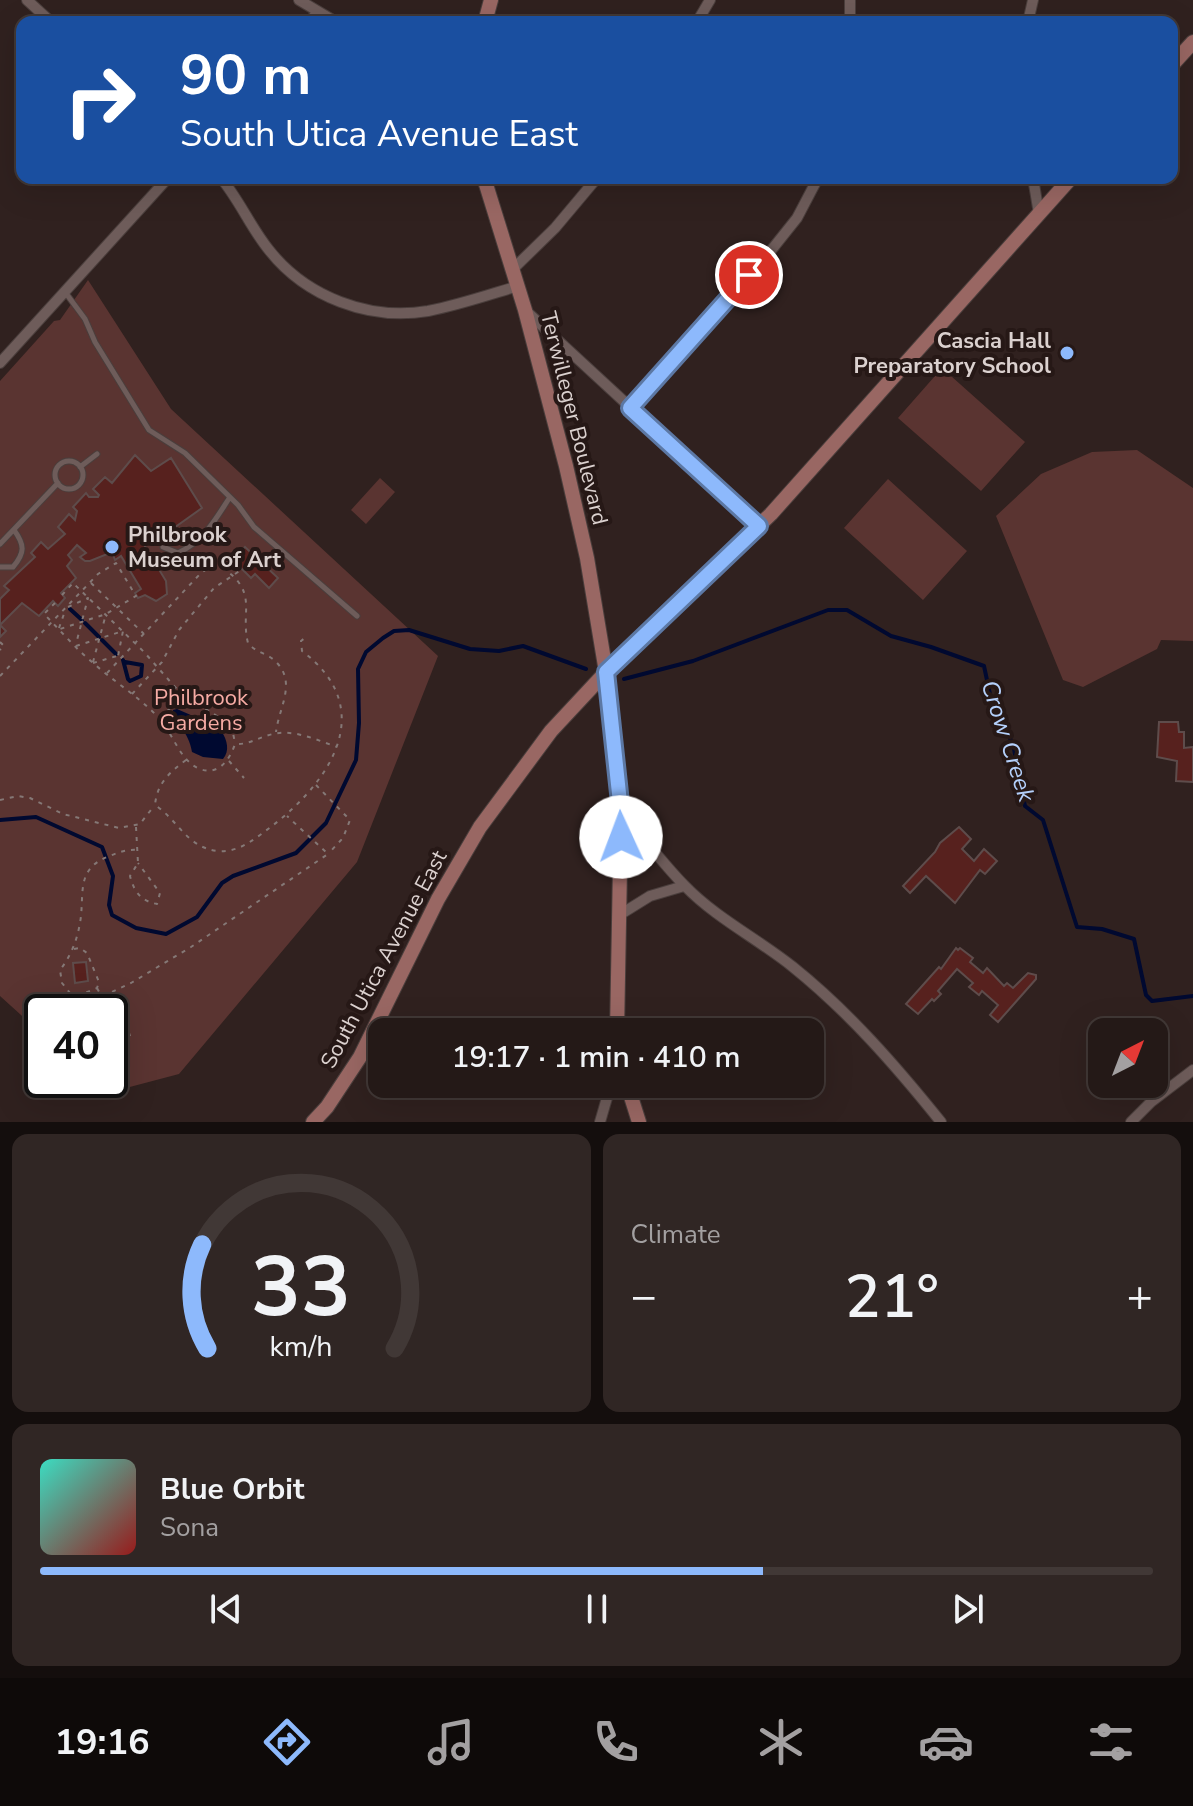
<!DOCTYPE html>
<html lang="en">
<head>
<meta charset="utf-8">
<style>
  body { margin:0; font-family:"Nunito Sans",sans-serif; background:#302624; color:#f1f3f6; height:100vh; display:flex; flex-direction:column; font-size:30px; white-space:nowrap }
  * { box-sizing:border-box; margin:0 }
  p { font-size:26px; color:#a3a0a1 }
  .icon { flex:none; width:44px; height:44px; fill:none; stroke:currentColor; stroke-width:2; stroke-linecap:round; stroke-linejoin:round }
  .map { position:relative; height:1122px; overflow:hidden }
  .drawer { display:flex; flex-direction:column; gap:12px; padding:12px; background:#140e0d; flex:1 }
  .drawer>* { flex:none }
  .banner { position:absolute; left:16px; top:16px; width:1162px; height:168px; border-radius:16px; box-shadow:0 8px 32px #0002,0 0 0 2px #413836; background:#1a4fa0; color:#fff; overflow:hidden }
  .needle { width:52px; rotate:42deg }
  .fabs { position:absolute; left:1088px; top:1018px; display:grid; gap:16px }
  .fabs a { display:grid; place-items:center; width:80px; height:80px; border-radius:16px; background:#241917; box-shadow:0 8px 32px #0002,0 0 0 2px #413836; font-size:40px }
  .speed { position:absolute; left:24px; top:994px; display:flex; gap:16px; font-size:40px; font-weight:700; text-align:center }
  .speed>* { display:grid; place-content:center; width:104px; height:104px; border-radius:50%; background:#241917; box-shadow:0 8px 32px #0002,0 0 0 2px #413836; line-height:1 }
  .speed .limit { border:4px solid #111; border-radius:12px; background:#fff; color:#111 }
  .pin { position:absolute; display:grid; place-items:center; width:68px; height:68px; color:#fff; margin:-34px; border:4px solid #fff; border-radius:50%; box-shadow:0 2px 8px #0007 }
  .me { position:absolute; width:88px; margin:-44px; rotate:358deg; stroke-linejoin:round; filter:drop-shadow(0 0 6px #0008) }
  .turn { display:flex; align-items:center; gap:28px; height:168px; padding:0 32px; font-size:36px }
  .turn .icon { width:104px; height:104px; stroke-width:2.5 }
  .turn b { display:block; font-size:56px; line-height:68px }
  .big { font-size:60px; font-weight:600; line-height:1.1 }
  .drawer .tile { flex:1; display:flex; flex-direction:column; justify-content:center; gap:12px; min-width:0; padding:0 28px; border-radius:16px; background:#302624 }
  .drawer .dial { align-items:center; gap:0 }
  .dial svg { height:208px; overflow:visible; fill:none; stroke:#413836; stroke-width:7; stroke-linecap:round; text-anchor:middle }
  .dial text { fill:#f1f3f6; stroke:none }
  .song { display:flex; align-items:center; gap:24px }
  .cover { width:96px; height:96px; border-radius:12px; background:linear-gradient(135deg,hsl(170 70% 55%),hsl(0 70% 35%)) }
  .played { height:8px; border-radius:4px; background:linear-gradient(90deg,#8db9fc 65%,#413836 65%) }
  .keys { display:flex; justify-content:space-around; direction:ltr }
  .heat { display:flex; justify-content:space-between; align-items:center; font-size:44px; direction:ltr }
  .drawer .tiles { flex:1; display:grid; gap:12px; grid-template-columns:1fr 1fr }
  .tile:last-child { grid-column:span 2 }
  .trip { position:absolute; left:368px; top:1018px; width:456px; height:80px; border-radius:16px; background:#241917; box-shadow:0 8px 32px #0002,0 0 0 2px #413836; font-weight:600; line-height:80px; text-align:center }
  .tab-bar { display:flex; height:128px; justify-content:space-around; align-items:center; background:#0e0a09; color:#a3a0a1 }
  .tab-bar .icon { width:56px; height:56px }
  .tab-bar .on { color:#8db9fc }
  .tab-bar b { font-size:36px; color:#f1f3f6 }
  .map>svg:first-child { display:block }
</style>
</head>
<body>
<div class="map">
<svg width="1193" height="1122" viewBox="0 0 1193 1122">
  <rect width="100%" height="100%" fill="#30211f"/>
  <path fill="#5a3431" d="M88 280 171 409 438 656 357 862 179 1074 107 1093 92 1080H110V1012H42V1034L0 996V381L54 321 60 320Z
    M942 368 1025 442 981 491 898 418Z
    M1137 450 1193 488V641L1161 640 1157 649 1083 687 1063 680 996 516 1041 474 1092 452Z
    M380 478 395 492 366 524 351 510Z
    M888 479 967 551 923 600 844 528Z"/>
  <path fill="#000930" d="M177 709 193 716 206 727 222 732C227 740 230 751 223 759L203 757 192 752C189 731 174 723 173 710Z"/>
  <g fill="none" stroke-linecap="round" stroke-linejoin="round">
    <path stroke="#000930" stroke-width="4" d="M70 609 82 620
      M85 623 99 637
      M102 640 116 654
      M123 660 128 679 130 681 141 676 142 665 125 662
      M624 679 693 661 828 610H847L891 636 931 647 984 666 994 713 1006 727 1014 749 1025 806 1043 820 1077 927 1102 929 1134 939 1146 995 1152 1001 1193 996
      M0 820 36 817 102 847 113 876 109 905 112 915 136 928 166 934 197 917 222 883 233 876 296 853 326 823 356 760 359 723 358 669 366 652 383 638 394 631 409 630 470 649 499 651 523 646 586 669"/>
  </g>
  <path fill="#57211e" stroke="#5e4c4b" stroke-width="2" d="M135 455 151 471 171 458 202 508 171 530 170 528 143 543 166 581 167 594 156 601 145 595 138 598 135 593 141 589 121 556 115 560 112 552 90 561H85L80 557 86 553 77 545 68 555 72 560 67 566 76 578 61 593 65 598 58 606 53 601 39 616 22 603 0 625 6 631 0 637V599L9 590 4 586 35 557 31 553 41 542 48 549 65 534 58 527 69 514 75 520 77 511 73 507 86 493 89 497H98L99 495 93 489 105 477 112 483Z
    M245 547 278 578 269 588 255 574 251 578 233 560Z
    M1159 722H1178L1179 732H1184V748L1193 747V782L1176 781 1177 761 1157 757Z
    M959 827 971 839 962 849 974 861 984 849 997 861 985 874 980 870 955 903 926 876 910 893 903 886 935 852 940 843Z
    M956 948 958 950 960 948 973 958 970 962 983 973 987 968 1004 986 1007 983 1013 988 1028 973 1036 975V979L998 1022 990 1015 998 1005 982 991 979 995 969 987 973 983 957 969 938 991 941 994 934 1001 932 999 918 1014 906 1004 939 967 941 969Z
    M86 962 88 981 75 983 73 963Z"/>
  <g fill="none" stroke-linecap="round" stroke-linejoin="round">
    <g stroke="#4a3e3c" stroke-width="7">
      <path id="lane" d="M65 292 85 319 95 342 149 430 185 453 238 505 254 527 357 616
        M55 475a14 14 0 1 1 28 0a14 14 0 1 1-28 0Z
        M80 467 97 454
        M0 544 58 483
        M163 547 178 553C204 541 215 520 230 497
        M0 567H13C25 553 25 545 14 530"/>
    </g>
    <g stroke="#4a3e3c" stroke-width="12">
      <path id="street" d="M27 0 51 22
        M299 0 336 22
        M850 0V22
        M309 22 317 13
        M697 22 710 0
        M1028 22 1033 0
        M221 178C240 201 251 228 269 250 306 297 369 321 428 311 459 305 488 295 518 286
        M1033 178 1039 214
        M513 269 555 228 597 178
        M526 311 759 526
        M0 363 168 178
        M630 408 769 253 797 218 818 178
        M621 812C643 836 662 863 685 886 716 918 758 939 793 967 849 1012 896 1066 941 1122
        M621 914 650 896 684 886
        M600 1122 611 1084
        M1131 1122 1151 1102 1193 1070"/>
    </g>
    <g stroke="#4a3e3c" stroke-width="16">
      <path id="secondary" d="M485 22 491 0
        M1172 65 1193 42
        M484 178 525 310 566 466 587 558 606 672 621 812 617 1032
        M627 1084 639 1122
        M313 1122 327 1107 360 1057 438 899 480 827 551 731 606 672 771 514 1071 178"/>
    </g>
    <path stroke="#857876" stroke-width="2" stroke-dasharray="4 6" stroke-linecap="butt" d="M91 583 144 634
      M62 595 73 583 144 652 182 695 227 722 232 728 235 743
      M55 603 44 614C60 630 75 648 92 662 113 681 138 696 158 717 173 732 179 761 200 769 219 776 230 759 235 744 249 745 259 737 273 734 294 729 317 740 337 747
      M68 607 88 598 76 644
      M59 628 65 611
      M0 642 4 646 0 650
      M76 646 123 631 118 656 120 658
      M93 662 106 614
      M93 663 117 656
      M107 673 200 574 208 568H223C259 593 240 612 248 643 255 652 266 653 274 660 298 681 279 707 276 732
      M0 676 98 574 116 563 136 596 106 614 60 629
      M132 694 162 662 179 630 214 588 241 570
      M161 718 181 696
      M186 760C170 772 157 783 155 805 178 820 187 848 218 851 239 853 256 838 272 826 332 780 378 708 302 651L301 641 306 637
      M229 761 244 778
      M316 785 350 820 343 838 328 854
      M0 800 18 796 30 798 63 814 119 828 140 824 154 806
      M136 827 138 863 130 876C134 892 141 901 157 904L160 893 138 863
      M74 949 80 948 87 953 99 982 97 988 82 994 70 993 62 983 60 970C71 956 77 940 80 923 85 895 75 870 107 857 117 853 126 849 138 850
      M97 988 118 1028
      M103 996 131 983 191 947 328 854 287 816
      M114 1037a8 8 0 1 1 16 0a8 8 0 1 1-16 0Z"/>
    <use href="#lane" stroke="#6e5c5a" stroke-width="5"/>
    <use href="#street" stroke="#6e5c5a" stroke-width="10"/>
    <use href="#secondary" stroke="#996763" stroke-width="14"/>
  </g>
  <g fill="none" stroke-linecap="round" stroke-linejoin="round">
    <g stroke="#5c78a4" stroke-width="20">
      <path id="route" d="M621 837V812L606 672 759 526 630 408 749 275"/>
    </g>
    <use href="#route" stroke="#8db9fc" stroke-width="14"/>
  </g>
  <g fill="#8db9fc" stroke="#261816" stroke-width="3">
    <circle cx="1067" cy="353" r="8"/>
    <circle cx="112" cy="547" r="8"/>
  </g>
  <g text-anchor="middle" stroke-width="8" stroke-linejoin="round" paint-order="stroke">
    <g font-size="22" font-weight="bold" fill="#dbd1cf" stroke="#261816" text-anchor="end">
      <text x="1051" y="348">Cascia Hall<tspan x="1051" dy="25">Preparatory School</tspan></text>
      <text x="128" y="542" text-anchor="start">Philbrook<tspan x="128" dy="25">Museum of Art</tspan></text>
    </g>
    <g font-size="22" fill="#dbd1cf" stroke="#261816">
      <text transform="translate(575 418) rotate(76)" y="8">Terwilleger Boulevard</text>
      <text transform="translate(383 959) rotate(-62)" y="8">South Utica Avenue East</text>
    </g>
    <g font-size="22" fill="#f6aba4" stroke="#261816">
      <text x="201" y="705">Philbrook<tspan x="201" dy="25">Gardens</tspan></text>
    </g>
    <g font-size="24" font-style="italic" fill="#b4d0fb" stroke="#261816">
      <text transform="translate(1008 741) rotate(72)" y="8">Crow Creek</text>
    </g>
  </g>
</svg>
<div class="fabs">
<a><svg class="needle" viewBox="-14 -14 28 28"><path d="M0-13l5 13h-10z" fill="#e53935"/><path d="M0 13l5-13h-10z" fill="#a3a0a1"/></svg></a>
</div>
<div class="speed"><div class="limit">40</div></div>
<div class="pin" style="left:749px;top:275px;background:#d93025"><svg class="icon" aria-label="arrive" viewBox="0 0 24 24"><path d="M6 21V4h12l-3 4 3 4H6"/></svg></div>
<svg class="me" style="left:621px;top:837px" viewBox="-20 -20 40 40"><circle r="19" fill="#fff"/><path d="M0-13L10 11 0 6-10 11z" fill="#8db9fc"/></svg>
<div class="trip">19:17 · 1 min · 410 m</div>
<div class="banner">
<div class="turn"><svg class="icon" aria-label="right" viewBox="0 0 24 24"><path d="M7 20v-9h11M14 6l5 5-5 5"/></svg><div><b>90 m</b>South Utica Avenue East</div></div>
</div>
</div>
<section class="drawer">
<div class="tiles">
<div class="tile dial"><svg viewBox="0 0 100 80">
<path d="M14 69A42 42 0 1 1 86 69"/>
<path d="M14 69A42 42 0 0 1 12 29" stroke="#8db9fc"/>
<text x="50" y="56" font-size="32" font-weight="700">33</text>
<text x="50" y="72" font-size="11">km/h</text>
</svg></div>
<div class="tile"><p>Climate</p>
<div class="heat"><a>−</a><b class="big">21°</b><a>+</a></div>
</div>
<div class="tile">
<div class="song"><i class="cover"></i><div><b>Blue Orbit</b><p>Sona</p></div></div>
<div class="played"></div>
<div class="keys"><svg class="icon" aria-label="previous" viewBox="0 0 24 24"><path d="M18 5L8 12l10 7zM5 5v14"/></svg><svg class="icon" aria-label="pause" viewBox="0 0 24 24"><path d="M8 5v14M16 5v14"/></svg><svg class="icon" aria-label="next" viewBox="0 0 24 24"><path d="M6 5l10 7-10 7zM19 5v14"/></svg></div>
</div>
</div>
</section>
<nav class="tab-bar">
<b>19:16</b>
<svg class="icon on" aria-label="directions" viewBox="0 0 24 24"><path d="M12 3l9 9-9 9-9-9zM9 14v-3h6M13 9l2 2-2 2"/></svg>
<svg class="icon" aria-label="music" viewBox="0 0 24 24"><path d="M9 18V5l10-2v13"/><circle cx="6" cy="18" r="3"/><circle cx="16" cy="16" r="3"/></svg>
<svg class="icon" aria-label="phone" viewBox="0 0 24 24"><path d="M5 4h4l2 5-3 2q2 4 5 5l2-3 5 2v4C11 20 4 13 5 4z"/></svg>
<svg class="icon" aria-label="climate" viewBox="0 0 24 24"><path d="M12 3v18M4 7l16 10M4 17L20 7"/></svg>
<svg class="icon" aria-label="car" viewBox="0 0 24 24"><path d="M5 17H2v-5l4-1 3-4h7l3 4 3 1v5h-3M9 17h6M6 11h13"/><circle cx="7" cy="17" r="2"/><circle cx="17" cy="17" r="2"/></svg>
<svg class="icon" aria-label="filters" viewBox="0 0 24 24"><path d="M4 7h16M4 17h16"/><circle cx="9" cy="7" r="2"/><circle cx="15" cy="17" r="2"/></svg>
</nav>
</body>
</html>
